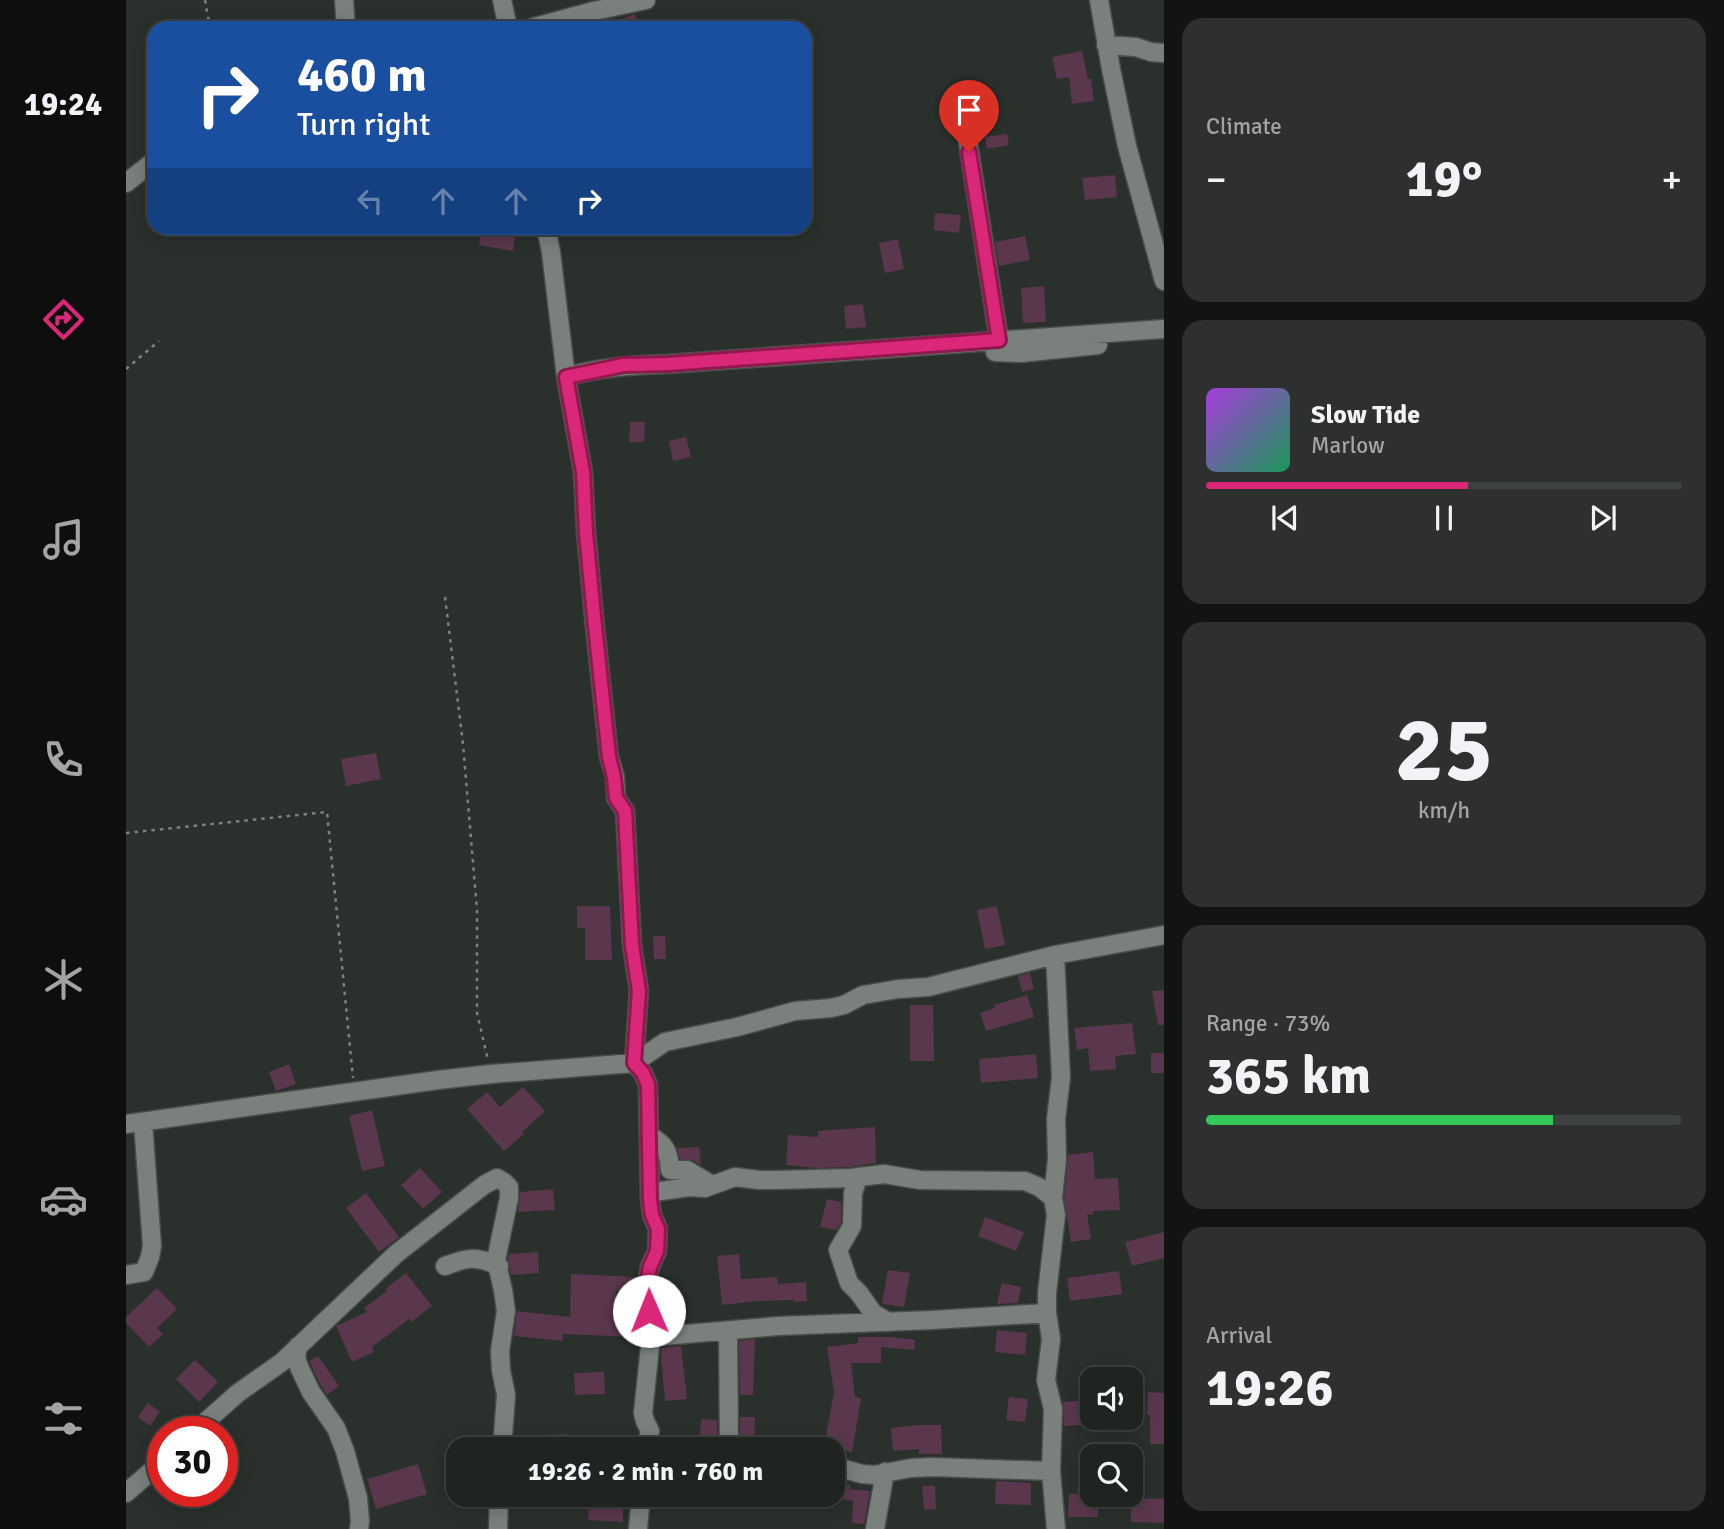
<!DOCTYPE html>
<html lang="en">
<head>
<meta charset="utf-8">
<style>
  body { margin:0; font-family:Signika,sans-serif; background:#2d302e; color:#f1f3f6; height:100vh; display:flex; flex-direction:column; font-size:26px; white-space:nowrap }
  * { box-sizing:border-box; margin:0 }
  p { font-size:23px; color:#a2a4a5 }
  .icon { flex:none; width:38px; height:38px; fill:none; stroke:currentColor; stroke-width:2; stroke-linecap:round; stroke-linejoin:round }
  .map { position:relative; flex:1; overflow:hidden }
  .side { display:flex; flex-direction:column; gap:18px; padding:18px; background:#121412; width:560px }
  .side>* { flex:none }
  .banner { position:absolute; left:21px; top:21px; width:665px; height:214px; border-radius:21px; box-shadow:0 4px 18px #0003,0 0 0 2px #3d413f; background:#1a4fa0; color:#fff; overflow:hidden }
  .tools { position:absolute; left:954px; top:1367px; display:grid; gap:14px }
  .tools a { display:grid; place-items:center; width:63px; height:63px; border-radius:14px; background:#202421; box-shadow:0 4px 18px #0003,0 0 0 2px #3d413f; font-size:35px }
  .speed { position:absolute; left:21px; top:1416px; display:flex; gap:14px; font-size:35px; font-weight:700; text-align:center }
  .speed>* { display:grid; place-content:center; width:91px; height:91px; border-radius:50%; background:#202421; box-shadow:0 4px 18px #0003,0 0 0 2px #3d413f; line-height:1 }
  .speed .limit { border:10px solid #d22; background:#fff; color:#111 }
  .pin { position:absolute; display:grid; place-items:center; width:60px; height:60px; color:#fff; margin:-72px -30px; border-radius:50% 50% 50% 0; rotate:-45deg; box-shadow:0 0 7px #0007 }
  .pin .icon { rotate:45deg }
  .me { position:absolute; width:77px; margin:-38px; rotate:359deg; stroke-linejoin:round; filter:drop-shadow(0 0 5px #0008) }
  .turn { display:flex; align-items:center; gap:24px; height:147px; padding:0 35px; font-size:32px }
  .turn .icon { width:91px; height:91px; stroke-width:2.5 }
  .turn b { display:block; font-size:49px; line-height:60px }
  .lanes { display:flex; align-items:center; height:66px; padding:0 35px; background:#0003; justify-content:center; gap:35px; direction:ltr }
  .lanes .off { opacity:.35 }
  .big { font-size:52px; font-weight:700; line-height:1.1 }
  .side .card { flex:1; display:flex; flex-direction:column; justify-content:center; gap:10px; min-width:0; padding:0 24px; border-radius:21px; background:#2d302e }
  .side .dial { align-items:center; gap:0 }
  .dial b { font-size:91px; line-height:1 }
  .song { display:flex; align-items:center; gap:21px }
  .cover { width:84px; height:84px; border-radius:10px; background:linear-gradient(135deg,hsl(280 70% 55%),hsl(150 70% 35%)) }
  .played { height:7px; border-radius:4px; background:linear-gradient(90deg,#db2777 55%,#3d413f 55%) }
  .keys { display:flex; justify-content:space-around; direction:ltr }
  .heat { display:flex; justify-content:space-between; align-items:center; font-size:38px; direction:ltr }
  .charge { height:10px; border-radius:5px; background:linear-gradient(90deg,#34c759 73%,#3d413f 0) }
  .trip { position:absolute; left:320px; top:1437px; width:399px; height:70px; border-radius:21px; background:#202421; box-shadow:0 4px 18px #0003,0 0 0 2px #3d413f; font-weight:700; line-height:70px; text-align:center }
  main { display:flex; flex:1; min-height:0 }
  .tab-bar { display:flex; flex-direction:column; width:126px; justify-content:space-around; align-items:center; background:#0d0e0d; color:#a2a4a5 }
  .tab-bar .icon { width:49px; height:49px }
  .tab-bar .current { color:#db2777 }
  .tab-bar b { font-size:32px; color:#f1f3f6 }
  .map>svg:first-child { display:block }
</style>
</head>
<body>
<main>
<nav class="tab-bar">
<b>19:24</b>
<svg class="icon current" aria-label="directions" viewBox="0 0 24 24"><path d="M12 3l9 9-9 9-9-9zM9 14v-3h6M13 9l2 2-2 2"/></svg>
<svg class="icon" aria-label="music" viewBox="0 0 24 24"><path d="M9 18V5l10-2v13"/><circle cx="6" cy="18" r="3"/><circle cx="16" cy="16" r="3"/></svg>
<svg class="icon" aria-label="phone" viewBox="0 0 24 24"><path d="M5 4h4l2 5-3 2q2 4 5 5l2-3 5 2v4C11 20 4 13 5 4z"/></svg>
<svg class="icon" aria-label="climate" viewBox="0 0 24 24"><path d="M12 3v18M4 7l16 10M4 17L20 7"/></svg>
<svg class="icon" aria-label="car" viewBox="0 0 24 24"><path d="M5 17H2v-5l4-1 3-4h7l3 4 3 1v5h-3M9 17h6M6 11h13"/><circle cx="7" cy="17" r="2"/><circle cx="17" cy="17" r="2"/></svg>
<svg class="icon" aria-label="filters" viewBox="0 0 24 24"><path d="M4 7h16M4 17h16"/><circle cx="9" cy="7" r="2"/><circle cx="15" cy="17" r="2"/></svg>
</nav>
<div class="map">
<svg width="1038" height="1529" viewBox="0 0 1038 1529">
  <rect width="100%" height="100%" fill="#2a302c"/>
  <path fill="#5a374d" d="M508 14 514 28H475L506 15Z
    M956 51 962 79 965 78 968 101 946 104 943 77 931 79 926 57Z
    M881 134 883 145 861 149 859 137Z
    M989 175 991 197 959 200 956 178Z
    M809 213 835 215 833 233 808 230Z
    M356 228 390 232 387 251 353 245Z
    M899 236 904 260 873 266 869 242Z
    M772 239 778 269 759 273 753 243Z
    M918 286 920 322 897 323 895 288Z
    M737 304 740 327 720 329 718 306Z
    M504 422H519L518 442H503Z
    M560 437 565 457 547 461 543 441Z
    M250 753 255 779 220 786 215 759Z
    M451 906H484L486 960H459V928H451Z
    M871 906 879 945 859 949 851 910Z
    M527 936H539L540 959H528Z
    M904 973 908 989 896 992 892 976Z
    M1038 990V1025H1032L1026 991Z
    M901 995 908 1017 860 1031 854 1013 869 1008 868 1005Z
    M784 1005H807L808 1061H784Z
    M1006 1023 1010 1054 989 1056 990 1069 964 1071 962 1048 951 1050 948 1028Z
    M1025 1053H1038V1073H1025Z
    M910 1054 912 1078 855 1083 853 1059Z
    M163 1064 170 1084 150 1091 143 1072Z
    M397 1087 419 1111 396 1132 398 1134 378 1151 341 1109 361 1092 374 1107Z
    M246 1110 259 1166 236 1171 223 1116Z
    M749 1127 750 1163 724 1167 691 1168 660 1165 662 1135 692 1137V1131Z
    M573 1147 575 1165 566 1160 554 1159 551 1148Z
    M967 1152 969 1179 992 1178 994 1210 967 1211V1215L961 1214 965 1239 945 1242 938 1198 942 1155Z
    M294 1168 316 1192 297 1209 275 1185Z
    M427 1189 429 1210 392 1212 394 1192Z
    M240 1193 273 1237 253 1252 220 1208Z
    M701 1199 715 1202V1223L710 1230 694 1227Z
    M859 1217 898 1232 890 1251 852 1236Z
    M1038 1232V1258L1006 1266 999 1242Z
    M412 1252 413 1273 385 1275 382 1259 383 1254Z
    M613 1254 615 1279 651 1277 652 1284 680 1282 681 1301 668 1302 667 1300 632 1301 596 1305 591 1256Z
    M762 1270 784 1273 778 1307 756 1304Z
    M993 1271 996 1294 944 1301 941 1278Z
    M280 1273 306 1306 285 1322 283 1319 246 1347 248 1352 226 1362 210 1326 241 1312 238 1308 261 1291 259 1289Z
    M445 1274 511 1277 510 1291H490L489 1313 509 1314 508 1337 437 1334V1341L388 1336 391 1311 444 1317Z
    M876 1283 895 1287 892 1303 871 1304Z
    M31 1288 51 1309 31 1328 37 1334 23 1347 0 1323V1317Z
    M871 1330 901 1333 899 1355 869 1352Z
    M732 1337H766L789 1340 788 1350 755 1347V1363H725L729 1397 735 1398 726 1452 698 1447 708 1392 701 1347 732 1343Z
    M629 1339 627 1395H614L613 1341Z
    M555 1346 561 1399 539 1401 535 1355V1348Z
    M192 1356 213 1386 201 1395 195 1386 183 1361Z
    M69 1360 92 1382 73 1402 50 1379Z
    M478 1372 479 1394 449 1395 448 1373Z
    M1022 1392 1038 1393V1444H1024V1415H1021Z
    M883 1397 902 1399 899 1422 880 1420Z
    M966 1400V1424L938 1426 937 1402Z
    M22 1403 34 1412 24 1426 12 1417Z
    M614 1417H629L628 1449H614Z
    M575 1419 591 1420 592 1449H573Z
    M793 1425H815L816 1454H793V1449L767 1451 765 1428Z
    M440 1434 441 1449H391L390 1436Z
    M292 1464 301 1494 250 1509 241 1479Z
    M870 1481 905 1483V1505L869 1504Z
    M713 1484 724 1485V1489L744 1491 738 1524 726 1523 727 1501 712 1499Z
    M796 1486H809L810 1509 798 1510Z
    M943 1494H972V1517H942Z
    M463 1497 497 1499V1522L462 1520Z
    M1005 1498 1038 1499V1523L1005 1522Z"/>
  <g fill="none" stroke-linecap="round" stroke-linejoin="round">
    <g stroke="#484d4a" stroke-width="21">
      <path id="minor" d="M218 0 220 28
        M376 0 382 28
        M973 0 985 69 1001 146 1038 281
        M405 28 468 11 520 0
        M980 45 1010 47 1025 52 1038 53
        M835 98 873 340
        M0 183 28 161
        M420 228 425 252 440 377 457 472 460 532 469 627 483 757 489 777 490 798 499 811 506 945 513 991 508 1063 517 1073 522 1085 524 1199 526 1215 532 1229 531 1251 524 1267 521 1284 525 1337 517 1413 519 1421 524 1431 519 1449
        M869 352 895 353 972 345
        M440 377C474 367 507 365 542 364L1038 329
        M929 955 935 1077 930 1119 931 1159 927 1198 930 1215 921 1293V1313L925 1339 920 1380 927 1409 925 1471 930 1529
        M0 1124 312 1080 365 1074 508 1063 539 1042 611 1027 669 1011 705 1008 718 1005 737 995 772 989 802 987 929 955 1038 935
        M523 1135C539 1145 543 1150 544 1170H561L586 1185
        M732 1177 727 1193 726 1226 712 1250 723 1283 733 1293 747 1313 762 1322
        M524 1199 528 1192 563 1187 579 1188 609 1177 633 1180H651L725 1178 758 1174 794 1180 899 1181 913 1187 927 1198
        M319 1266C342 1257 350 1256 373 1266
        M0 1275 18 1272 24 1257 26 1246 17 1122
        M602 1331 603 1449
        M525 1337 652 1326 806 1320 921 1313
        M172 1346 170 1358 174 1369 185 1392 210 1428 219 1451 232 1498 234 1521 233 1529
        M68 1432 112 1393 156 1362 270 1254 358 1185 371 1178 378 1182 383 1187V1198L370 1260 377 1290 380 1311 374 1351 375 1370 380 1395 376 1449
        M707 1466 736 1474 748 1475 785 1468 807 1467 925 1471
        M0 1493 37 1461
        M372 1529 373 1494
        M512 1529 515 1494
        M749 1529 759 1472"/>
    </g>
    <path stroke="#7d827f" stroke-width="2.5" stroke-dasharray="3.5 5" stroke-linecap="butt" d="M79 0 84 28
      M0 369 33 341
      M319 597 337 744 351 910V1013L362 1060
      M0 833 201 812 227 1078"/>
    <use href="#minor" stroke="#7a817c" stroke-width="18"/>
  </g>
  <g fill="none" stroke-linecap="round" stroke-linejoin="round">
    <g stroke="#8e194d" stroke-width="18">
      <path id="route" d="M523 1311 521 1284 524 1267 531 1251 532 1229 526 1215 524 1199 522 1085 517 1073 508 1063 513 991 506 945 499 811 490 798 488 777 483 757 469 626 460 533 457 472 440 377 498 365 542 364 873 340 843 152"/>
    </g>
    <use href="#route" stroke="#db2777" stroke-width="12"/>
  </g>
</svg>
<div class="tools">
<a><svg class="icon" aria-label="sound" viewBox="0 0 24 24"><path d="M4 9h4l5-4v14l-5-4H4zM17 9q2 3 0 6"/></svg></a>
<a><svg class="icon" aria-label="search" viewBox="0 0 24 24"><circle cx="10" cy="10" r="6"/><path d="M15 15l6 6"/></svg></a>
</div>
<div class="speed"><div class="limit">30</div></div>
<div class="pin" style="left:843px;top:152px;background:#d93025"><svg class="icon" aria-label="arrive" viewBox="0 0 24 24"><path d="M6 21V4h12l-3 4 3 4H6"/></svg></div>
<svg class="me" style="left:523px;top:1311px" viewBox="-20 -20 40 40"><circle r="19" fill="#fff"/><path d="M0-13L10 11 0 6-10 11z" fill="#db2777"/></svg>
<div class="trip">19:26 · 2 min · 760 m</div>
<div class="banner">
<div class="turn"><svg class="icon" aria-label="right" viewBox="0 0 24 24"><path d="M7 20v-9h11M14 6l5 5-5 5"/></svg><div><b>460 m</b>Turn right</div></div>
<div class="lanes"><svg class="icon off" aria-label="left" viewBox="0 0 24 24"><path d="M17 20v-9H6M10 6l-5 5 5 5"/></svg><svg class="icon off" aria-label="ahead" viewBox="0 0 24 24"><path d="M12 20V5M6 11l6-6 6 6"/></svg><svg class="icon off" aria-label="ahead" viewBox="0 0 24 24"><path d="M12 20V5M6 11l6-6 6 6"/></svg><svg class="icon" aria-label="right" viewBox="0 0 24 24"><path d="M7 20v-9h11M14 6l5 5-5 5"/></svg></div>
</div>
</div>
<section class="side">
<div class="card"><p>Climate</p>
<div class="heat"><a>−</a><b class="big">19°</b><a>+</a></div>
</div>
<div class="card">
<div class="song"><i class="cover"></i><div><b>Slow Tide</b><p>Marlow</p></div></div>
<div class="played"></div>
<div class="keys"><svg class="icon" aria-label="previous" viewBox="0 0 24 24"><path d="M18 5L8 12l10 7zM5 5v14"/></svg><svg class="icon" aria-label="pause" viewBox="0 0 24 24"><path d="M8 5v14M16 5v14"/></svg><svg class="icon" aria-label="next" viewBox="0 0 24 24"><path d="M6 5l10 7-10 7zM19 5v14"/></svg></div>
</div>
<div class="card dial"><b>25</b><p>km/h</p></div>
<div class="card"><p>Range · 73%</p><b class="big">365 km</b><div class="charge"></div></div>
<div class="card"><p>Arrival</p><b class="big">19:26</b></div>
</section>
</main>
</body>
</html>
